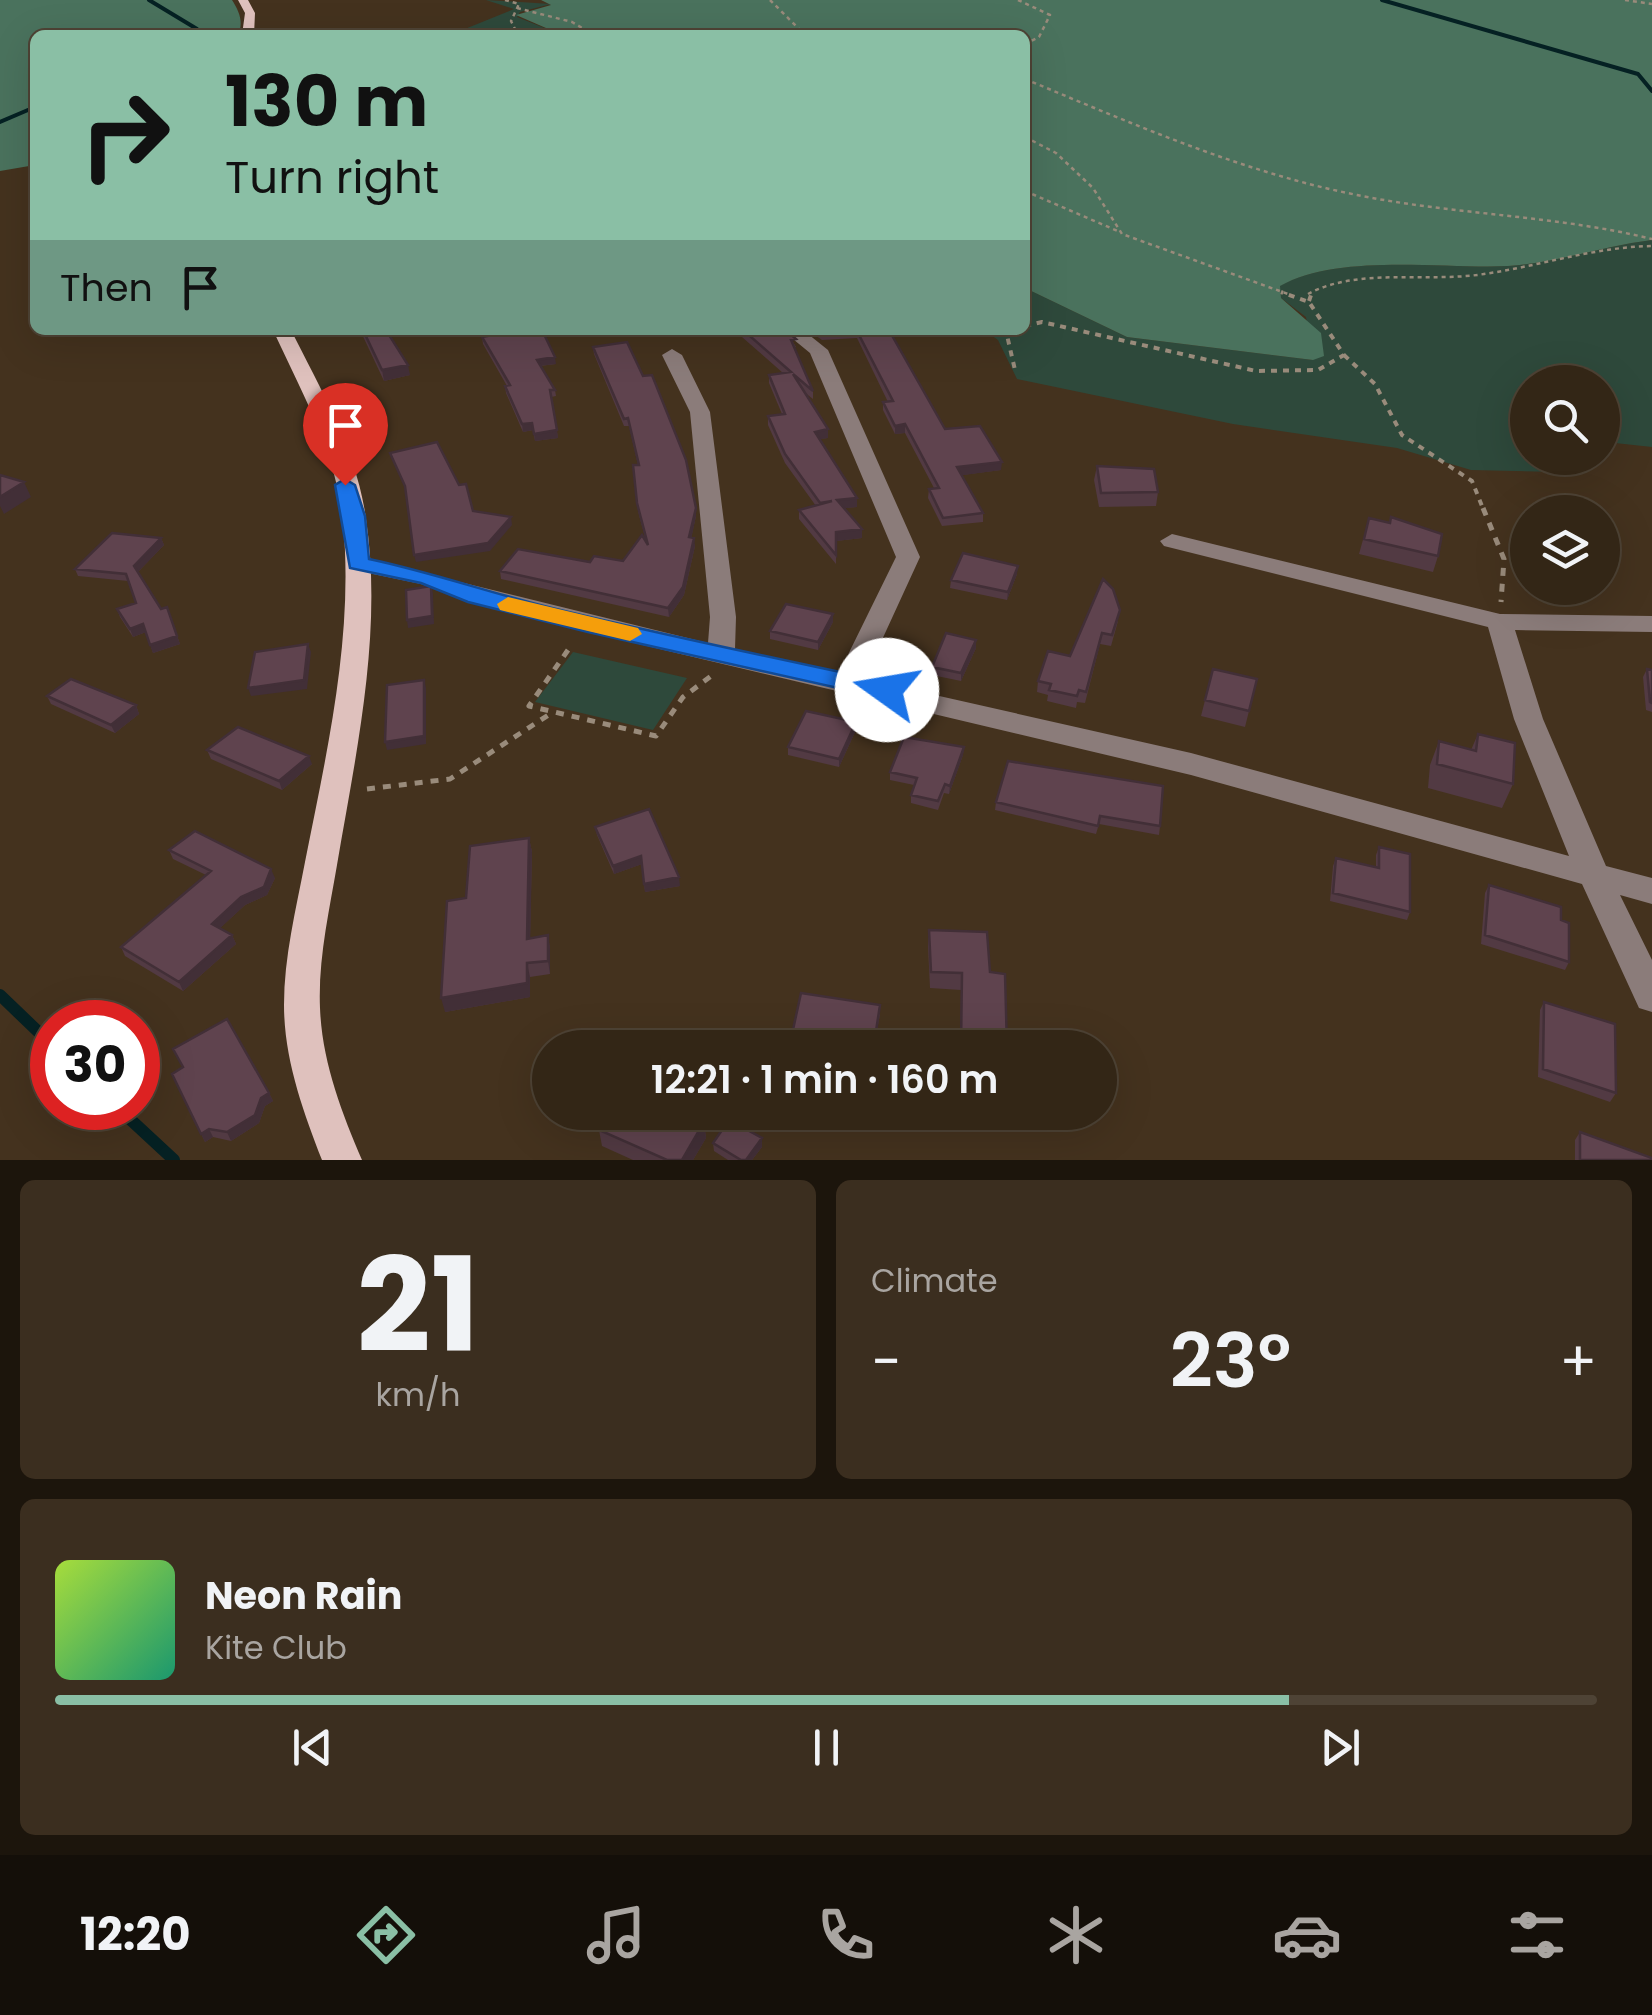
<!DOCTYPE html>
<html lang="en">
<head>
<meta charset="utf-8">
<style>
  body { margin:0; font-family:Poppins,sans-serif; background:#3b2e1f; color:#f1f3f6; height:100vh; display:flex; flex-direction:column; font-size:38px; white-space:nowrap }
  * { box-sizing:border-box; margin:0 }
  p { font-size:32px; color:#a9a5a1 }
  .icon { flex:none; width:55px; height:55px; fill:none; stroke:currentColor; stroke-width:2; stroke-linecap:round; stroke-linejoin:round }
  .map { position:relative; height:1160px; overflow:hidden }
  .drawer { display:flex; flex-direction:column; gap:20px; padding:20px; background:#1c150c; flex:1 }
  .drawer>* { flex:none }
  .banner { position:absolute; left:30px; top:30px; width:1000px; height:305px; border-radius:15px; box-shadow:0 10px 40px #0002,0 0 0 2px #4e4335; background:#8abfa5; color:#111; overflow:hidden }
  .buttons { position:absolute; left:1510px; top:365px; display:grid; gap:20px }
  .buttons a { display:grid; place-items:center; width:110px; height:110px; border-radius:50%; background:#332616; box-shadow:0 10px 40px #0002,0 0 0 2px #4e4335; font-size:50px }
  .speed { position:absolute; left:30px; top:1000px; display:flex; gap:20px; font-size:50px; font-weight:700; text-align:center }
  .speed>* { display:grid; place-content:center; width:130px; height:130px; border-radius:50%; background:#332616; box-shadow:0 10px 40px #0002,0 0 0 2px #4e4335; line-height:1 }
  .speed .limit { border:15px solid #d22; background:#fff; color:#111 }
  .pin { position:absolute; display:grid; place-items:center; width:85px; height:85px; color:#fff; margin:-102px -42px; border-radius:50% 50% 50% 0; rotate:-45deg; box-shadow:0 0 10px #0007 }
  .pin .icon { rotate:45deg }
  .me { position:absolute; width:110px; margin:-55px; rotate:283deg; stroke-linejoin:round; filter:drop-shadow(0 0 8px #0008) }
  .turn { display:flex; align-items:center; gap:35px; height:210px; padding:0 30px; font-size:45px }
  .turn .icon { width:130px; height:130px; stroke-width:2.5 }
  .turn b { display:block; font-size:70px; line-height:85px }
  .then { display:flex; align-items:center; height:95px; padding:0 30px; background:#0003; gap:20px; font-size:38px }
  .big { font-size:75px; font-weight:600; line-height:1.1 }
  .drawer .widget { flex:1; display:flex; flex-direction:column; justify-content:center; gap:15px; min-width:0; padding:0 35px; border-radius:15px; background:#3b2e1f }
  .drawer .dial { align-items:center; gap:0 }
  .dial b { font-size:130px; line-height:1 }
  .song { display:flex; align-items:center; gap:30px }
  .cover { width:120px; height:120px; border-radius:15px; background:linear-gradient(135deg,hsl(80 70% 55%),hsl(160 70% 35%)) }
  .played { height:10px; border-radius:5px; background:linear-gradient(90deg,#8abfa5 80%,#4e4335 80%) }
  .keys { display:flex; justify-content:space-around; direction:ltr }
  .heat { display:flex; justify-content:space-between; align-items:center; font-size:55px; direction:ltr }
  .drawer .tiles { flex:1; display:grid; gap:20px; grid-template-columns:1fr 1fr }
  .widget:last-child { grid-column:span 2 }
  .trip { position:absolute; left:532px; top:1030px; width:585px; height:100px; border-radius:50px; background:#332616; box-shadow:0 10px 40px #0002,0 0 0 2px #4e4335; font-weight:600; line-height:100px; text-align:center }
  .tab-bar { display:flex; height:160px; justify-content:space-around; align-items:center; background:#140f09; color:#a9a5a1 }
  .tab-bar .icon { width:70px; height:70px }
  .tab-bar .on { color:#8abfa5 }
  .tab-bar b { font-size:45px; color:#f1f3f6 }
  .map>svg:first-child { display:block }
</style>
</head>
<body>
<div class="map">
<svg width="1652" height="1160" viewBox="0 0 1652 1160">
  <rect width="100%" height="100%" fill="#44321e"/>
  <path fill="#2e493b" d="M486 0 551 4 520 12 517 17 562 35H450L514 9Z
    M1652 240V447L1615 443 1603 449 1602 382H1528V458H1597L1590 466 1559 472 1471 470 1397 448 1233 424 1017 379 998 340 984 330H1025V288L1127 337 1313 360 1306 317 1281 298 1279 286C1339 253 1441 269 1508 266 1557 263 1603 246 1652 240Z
    M573 652 687 678 653 730 535 702Z"/>
  <path fill="#4a725d" d="M0 0H232C239 11 244 22 238 35H35V165L0 171Z
    M541 0H1652V240C1603 246 1557 263 1508 266 1442 269 1338 253 1280 286L1281 298 1321 333 1324 356 1313 360 1127 337 1025 288V35H562L516 15 551 5Z"/>
  <g fill="none" stroke-linecap="round" stroke-linejoin="round">
    <path stroke="#052123" stroke-width="4" d="M149 0 197 29 196 35
      M1382 0 1638 74 1652 91
      M0 122 35 107"/>
    <path stroke="#052123" stroke-width="12" d="M0 995 52 1045
      M118 1108 174 1160"/>
    <path stroke="#998b7b" stroke-width="2.5" stroke-dasharray="4 4" stroke-linecap="butt" d="M505 0 519 4 511 21 518 35
      M770 0 805 35
      M1018 0 1050 15 1039 37 1025 44
      M1625 0 1652 4
      M517 8 572 22 594 35
      M1025 79C1133 124 1242 172 1357 195 1455 215 1555 215 1652 239
      M1025 137 1056 153 1093 188 1122 234 1288 294
      M1025 191 1120 232
      M1308 294C1358 267 1428 283 1484 274 1540 266 1594 247 1652 246"/>
    <path stroke="#998b7b" stroke-width="4" stroke-dasharray="6 6" stroke-linecap="butt" d="M1309 301 1312 292
      M1025 326 1042 322 1256 371 1318 370 1344 355 1309 302 1281 292
      M1010 330 1006 331 1015 370
      M1344 355 1375 384 1402 435 1472 481 1484 511"/>
    <path stroke="#998b7b" stroke-width="5" stroke-dasharray="8 8" stroke-linecap="butt" d="M1483 508 1504 559 1501 602
      M568 650 529 706 656 736 683 697 714 674
      M367 789 450 779 553 712"/>
    <path fill="#8b7c7a" fill-rule="evenodd" d="M782 330H803L828 350 920 557 864 679 1191 753 1569 856 1514 719 1488 627 1164 546 1160 541 1172 534 1500 614 1652 616V632L1515 630 1543 719 1606 866 1652 878V904L1620 895 1652 960V1012L1639 1008 1582 884 1191 775 588 632 467 601 421 584 349 569 346 564 358 557 708 643 710 617 690 412 662 355 672 349 682 355 710 412 736 617 735 649 839 673 896 557 810 353Z"/>
    <path fill="#dfc1bd" fill-rule="evenodd" d="M238 0H248L255 13 254 35H242L245 13Z
      M273 330H291C321 390 357 451 366 519 383 633 356 753 337 865 329 912 318 960 320 1008 322 1061 341 1111 362 1160H322C303 1111 284 1059 284 1005 284 957 296 909 305 862 327 751 354 636 343 522 337 454 301 391 273 330Z"/>
  </g>
  <path fill="#523a43" d="M360 330H386L410 375 384 381Z
    M734 330H786L796 347H794L813 391V399L804 392 828 438 820 439 857 507 844 508 862 529V538L836 541V564L799 519V510L816 506 785 463 768 425V416L782 414 769 383V375L783 373Z
    M808 330H886L945 429 1001 470 962 475 983 513V522L942 526 928 498 929 489 934 488 905 433 895 434 883 410V402H888L857 338 822 340Z
    M482 337 556 364 540 366 555 390 556 396 551 397 558 438 535 441 533 430 523 432 506 393 505 386H507L483 344Z
    M593 347 696 516 691 538 695 546 684 595 669 617 501 579 500 571 590 562 623 561 646 541 638 511 634 473 638 465 629 426H624L594 354Z
    M1097 466 1158 492 1156 506 1099 507 1094 480Z
    M1369 518 1438 556 1433 572 1359 554Z
    M161 538 164 545 138 572 161 609 167 607 180 644 153 653 146 632 133 637 120 617 117 609 136 603 128 581 78 576 75 569Z
    M1602 555 1612 566 1602 589 1558 591 1555 588H1602Z
    M1017 574 1007 600 950 588 951 580Z
    M1118 621 1111 646 1100 644 1085 703 1077 702 1076 708 1047 701 1048 695 1037 692 1038 681Z
    M833 622 818 650 770 639V631Z
    M976 648 961 681 932 675V667Z
    M1213 669 1257 679 1245 727 1201 716Z
    M1647 669 1652 670V712L1646 710 1643 677Z
    M47 696 136 705 139 714 115 733 51 704Z
    M856 730 839 767 788 755V747Z
    M1478 734 1513 784 1502 808 1428 788 1430 765 1439 741 1471 750Z
    M964 747 963 755 949 794 944 793 938 810 911 803V795L914 785 890 780V772Z
    M207 750 312 764 282 790 211 759Z
    M1008 761 1160 826 1159 835 1099 824 1096 834 995 810 996 802Z
    M595 827 680 886 645 892 642 864 614 874 597 835Z
    M529 838 532 852 530 938 548 935 550 949V974L530 977V997L445 1012 466 898Z
    M1379 847 1410 912 1407 920 1330 901 1333 866 1336 858 1376 867V855Z
    M169 850 275 878 267 895 245 905 220 928 232 935 236 944 183 991 125 956 121 947 206 875 173 859Z
    M1489 885 1561 920 1569 962 1565 970 1481 944 1485 893Z
    M929 930 990 972 1007 1048H960L961 990 930 988 928 946Z
    M1544 1002 1616 1093 1610 1102 1538 1077 1540 1010Z
    M880 1014 874 1048H789Z
    M172 1074 269 1093 273 1101 265 1106 259 1123 231 1141 213 1137 205 1142Z
    M704 1122 706 1138 693 1160H633L602 1146 599 1130Z
    M1580 1132 1652 1160H1575V1140Z
    M762 1138V1147L752 1160H728L714 1151 713 1143Z"/>
  <path fill="#422f37" d="M555 357 556 364 538 366 537 360Z
    M408 365 410 375 384 381 382 370Z
    M532 423 533 430 523 432 522 424Z
    M905 424V433L895 434V426Z
    M828 429V438L815 440V432Z
    M557 430 558 438 535 441 534 434Z
    M1002 462 1001 470 957 476V467Z
    M24 482 31 497 4 514 0 506V497Z
    M857 498V507L837 509V500Z
    M696 508V516L690 545 689 537Z
    M511 517 512 525 490 551 416 562 414 555Z
    M862 529V538L836 541V532Z
    M161 538 164 545 137 573 134 566Z
    M694 538 695 546 684 595 669 617 668 608Z
    M1018 566 1017 574 1007 600 1008 592Z
    M431 586 433 594 434 624 408 628 407 620Z
    M833 614V622L818 650V642Z
    M143 624 146 632 133 637 130 629Z
    M177 636 180 644 153 653 150 645Z
    M976 640V648L961 681V673Z
    M308 644 311 652 307 689 251 696 248 688Z
    M424 680 426 688V744L387 750 385 742Z
    M136 705 139 714 115 733 111 725Z
    M856 722V730L839 767V759Z
    M964 747 963 755 949 794 950 786Z
    M309 756 312 764 282 790 279 781Z
    M529 838 532 852 530 952 527 939Z
    M641 856 642 864 614 874 613 866Z
    M271 869 275 878 267 895 245 905 216 932 212 924Z
    M679 877 680 886 645 892 644 884Z
    M232 935 236 944 183 991 179 982Z
    M548 935 550 949V974L548 961Z
    M527 963 530 977V997L445 1012 441 998Z
    M269 1093 273 1101 265 1106 259 1123 231 1141 227 1132 261 1098Z
    M704 1122 706 1138 693 1160H682Z
    M209 1129 213 1137 205 1142 201 1134Z
    M762 1138V1147L752 1160H746Z"/>
  <path fill="#5f434e" stroke="#422f37" stroke-width="2.5" d="M363 330H386L408 365 382 370Z
    M519 330H542L555 357 537 360 555 390H550L557 430 534 434 532 423 522 424 505 386 510 385 482 337Z
    M743 330H786L796 339 791 340 813 391 793 374 828 429 815 432 857 498 837 500 862 529 836 532V555L799 510 832 501 820 503 785 454 768 416 785 414 769 375 791 372Z
    M819 330H886L890 332 945 429 980 426 1002 462 957 467 983 513 943 518 929 489 939 488 905 424 895 426 883 402 893 401 857 331 822 332Z
    M627 342 643 376 652 375 686 460 696 508 689 537 694 538 683 587 668 608 500 571 518 549 590 562 594 556 623 561 642 535 648 545 637 503 633 465H639L628 418 624 419 593 347Z
    M437 442 459 485 466 484 473 511 511 517 488 543 414 555 405 486 390 453Z
    M1097 466 1154 469 1158 492 1101 493Z
    M0 475 24 482 0 497Z
    M1391 517 1442 534 1438 556 1364 539 1369 518 1390 523Z
    M112 533 161 538 134 566 161 609 167 607 177 636 150 645 143 624 130 629 117 609 136 603 126 574 75 569Z
    M963 553 1018 566 1008 592 951 580Z
    M1602 555 1612 566 1602 567Z
    M1103 579 1113 589 1120 610 1112 635 1102 633 1086 692 1079 690 1077 696 1049 690 1051 684 1038 681 1048 651 1070 656Z
    M431 586 432 616 407 620 406 590Z
    M786 604 833 614 818 642 770 631Z
    M946 633 976 640 961 673 932 667Z
    M308 644 304 680 248 688 255 652Z
    M1213 669 1257 679 1249 711 1205 700Z
    M1647 669 1652 670V703L1650 702Z
    M71 679 136 705 111 725 47 696Z
    M424 680V736L385 742 387 685Z
    M806 711 856 722 839 759 788 747Z
    M238 727 309 756 279 781 207 750Z
    M1478 734 1515 743 1513 784 1437 764 1439 741 1476 751Z
    M904 737 964 747 950 786 945 784 938 801 911 795 917 778 890 772Z
    M1008 761 1163 786 1160 826 1100 816 1098 826 996 802Z
    M649 809 679 877 644 884 641 856 613 866 595 827Z
    M195 831 271 869 264 887 241 897 212 924 232 935 179 982 121 947 211 871 169 850Z
    M529 838 527 939 548 935V961L527 963V983L441 998 447 901 466 898 470 846Z
    M1379 847 1410 854V912L1333 893 1336 858 1379 868Z
    M1489 885 1561 907V920L1569 923V962L1485 935Z
    M929 930 987 932 990 972 1005 974 1007 1048 961 1046 962 973 931 972Z
    M801 993 880 1005 874 1044 858 1041 857 1048H789Z
    M1544 1002 1615 1024 1616 1093 1543 1069Z
    M227 1019 269 1093 261 1098 255 1115 227 1132 209 1129 201 1134 172 1074 183 1067 173 1049Z
    M610 1112H683L704 1122 682 1160H667L599 1130Z
    M729 1120 762 1138 746 1160H741L713 1143Z
    M1580 1132 1652 1158V1160H1580Z"/>
  <path fill="#1a73e8" stroke="#114b97" stroke-width="2.5" d="M345 479 355 485 365 516 369 559C431 572 490 593 552 608 663 635 775 658 887 682L899 690 887 699 588 632 468 602 421 583 350 568 335 485Z"/>
  <path fill="#f59e0b" d="M508 597 638 628 642 634 630 641 500 610 497 604Z"/>
</svg>
<div class="buttons">
<a><svg class="icon" aria-label="search" viewBox="0 0 24 24"><circle cx="10" cy="10" r="6"/><path d="M15 15l6 6"/></svg></a>
<a><svg class="icon" aria-label="layers" viewBox="0 0 24 24"><path d="M12 4l9 5-9 5-9-5zM3 14l9 5 9-5"/></svg></a>
</div>
<div class="speed"><div class="limit">30</div></div>
<div class="pin" style="left:345px;top:485px;background:#d93025"><svg class="icon" aria-label="arrive" viewBox="0 0 24 24"><path d="M6 21V4h12l-3 4 3 4H6"/></svg></div>
<svg class="me" style="left:887px;top:690px" viewBox="-20 -20 40 40"><circle r="19" fill="#fff"/><path d="M0-13L10 11 0 6-10 11z" fill="#1a73e8"/></svg>
<div class="trip">12:21 · 1 min · 160 m</div>
<div class="banner">
<div class="turn"><svg class="icon" aria-label="right" viewBox="0 0 24 24"><path d="M7 20v-9h11M14 6l5 5-5 5"/></svg><div><b>130 m</b>Turn right</div></div>
<div class="then">Then<svg class="icon" aria-label="arrive" viewBox="0 0 24 24"><path d="M6 21V4h12l-3 4 3 4H6"/></svg></div>
</div>
</div>
<section class="drawer">
<div class="tiles">
<div class="widget dial"><b>21</b><p>km/h</p></div>
<div class="widget"><p>Climate</p>
<div class="heat"><a>−</a><b class="big">23°</b><a>+</a></div>
</div>
<div class="widget">
<div class="song"><i class="cover"></i><div><b>Neon Rain</b><p>Kite Club</p></div></div>
<div class="played"></div>
<div class="keys"><svg class="icon" aria-label="previous" viewBox="0 0 24 24"><path d="M18 5L8 12l10 7zM5 5v14"/></svg><svg class="icon" aria-label="pause" viewBox="0 0 24 24"><path d="M8 5v14M16 5v14"/></svg><svg class="icon" aria-label="next" viewBox="0 0 24 24"><path d="M6 5l10 7-10 7zM19 5v14"/></svg></div>
</div>
</div>
</section>
<nav class="tab-bar">
<b>12:20</b>
<svg class="icon on" aria-label="directions" viewBox="0 0 24 24"><path d="M12 3l9 9-9 9-9-9zM9 14v-3h6M13 9l2 2-2 2"/></svg>
<svg class="icon" aria-label="music" viewBox="0 0 24 24"><path d="M9 18V5l10-2v13"/><circle cx="6" cy="18" r="3"/><circle cx="16" cy="16" r="3"/></svg>
<svg class="icon" aria-label="phone" viewBox="0 0 24 24"><path d="M5 4h4l2 5-3 2q2 4 5 5l2-3 5 2v4C11 20 4 13 5 4z"/></svg>
<svg class="icon" aria-label="climate" viewBox="0 0 24 24"><path d="M12 3v18M4 7l16 10M4 17L20 7"/></svg>
<svg class="icon" aria-label="car" viewBox="0 0 24 24"><path d="M5 17H2v-5l4-1 3-4h7l3 4 3 1v5h-3M9 17h6M6 11h13"/><circle cx="7" cy="17" r="2"/><circle cx="17" cy="17" r="2"/></svg>
<svg class="icon" aria-label="filters" viewBox="0 0 24 24"><path d="M4 7h16M4 17h16"/><circle cx="9" cy="7" r="2"/><circle cx="15" cy="17" r="2"/></svg>
</nav>
</body>
</html>
